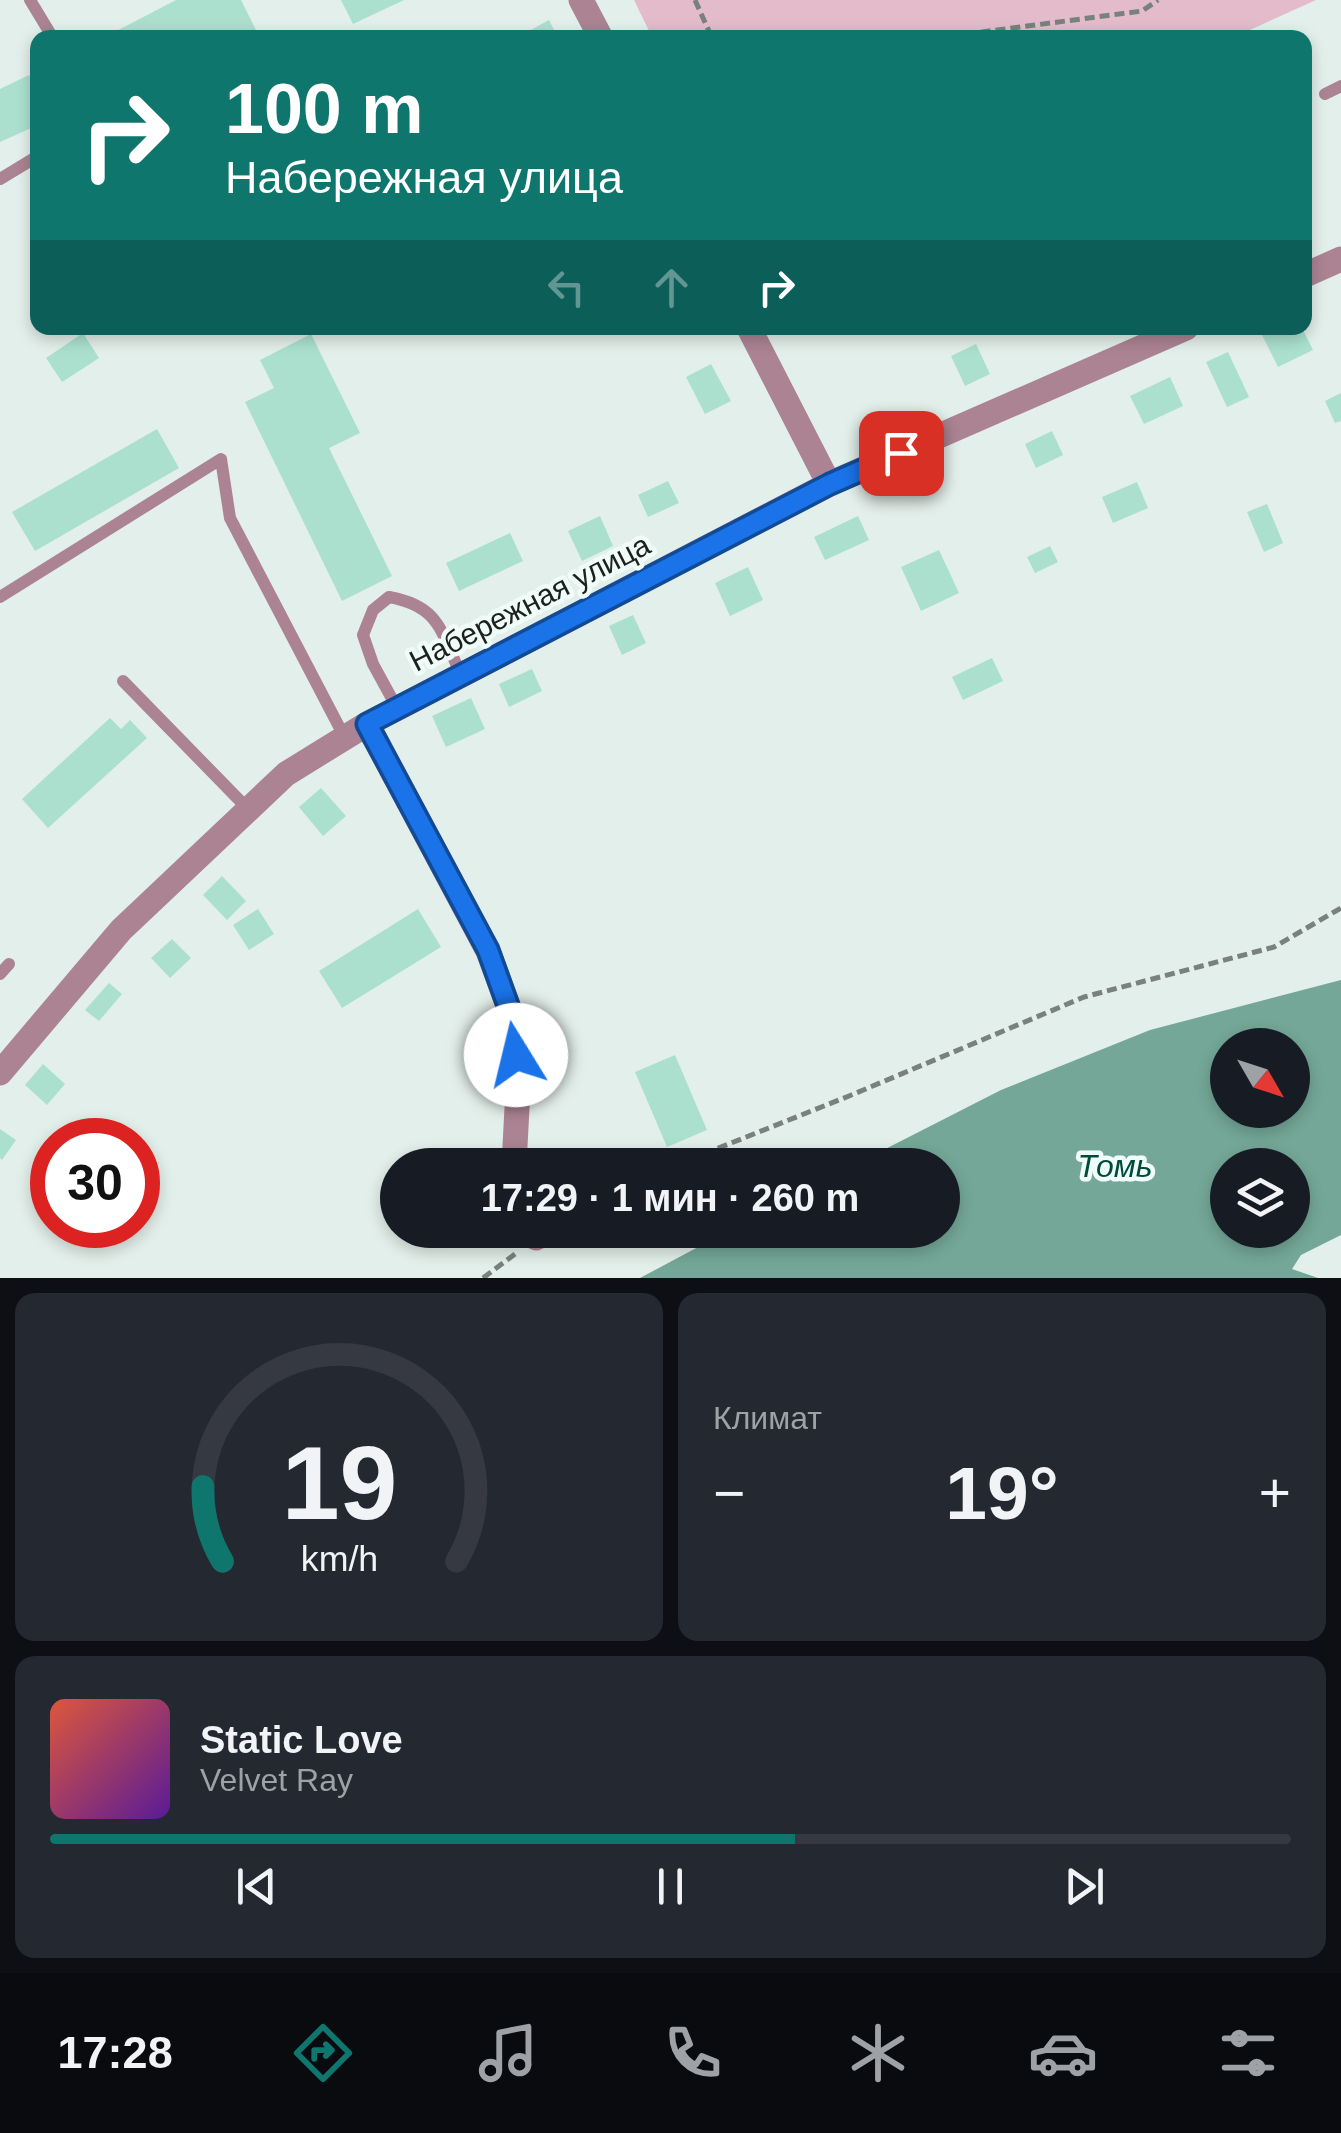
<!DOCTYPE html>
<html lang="ru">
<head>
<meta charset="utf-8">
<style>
  body { margin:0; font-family:Helvetica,sans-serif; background:#242831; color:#f1f3f6; height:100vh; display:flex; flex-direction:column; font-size:38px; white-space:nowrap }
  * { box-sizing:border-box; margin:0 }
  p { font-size:32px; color:#9ea1a6 }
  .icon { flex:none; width:55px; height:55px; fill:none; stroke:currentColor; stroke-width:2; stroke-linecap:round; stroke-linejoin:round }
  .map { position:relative; height:1278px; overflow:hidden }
  .details { display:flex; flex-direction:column; gap:15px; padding:15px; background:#0d0f14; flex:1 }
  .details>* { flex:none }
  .top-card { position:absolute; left:30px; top:30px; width:1282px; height:305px; border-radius:20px; box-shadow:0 5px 15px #0003; background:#0f766e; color:#fff; overflow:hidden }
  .needle { width:65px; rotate:129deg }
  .tools { position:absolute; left:1210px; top:1028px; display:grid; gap:20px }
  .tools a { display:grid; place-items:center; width:100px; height:100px; border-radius:50%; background:#171b24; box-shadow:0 5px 15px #0003; font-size:50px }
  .speed { position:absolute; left:30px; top:1118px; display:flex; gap:20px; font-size:50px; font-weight:700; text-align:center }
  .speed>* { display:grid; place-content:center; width:130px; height:130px; border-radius:50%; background:#171b24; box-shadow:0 5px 15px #0003; line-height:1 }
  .speed .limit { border:15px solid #d22; background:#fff; color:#111 }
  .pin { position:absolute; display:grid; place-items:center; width:85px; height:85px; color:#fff; margin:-42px; border-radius:20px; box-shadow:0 5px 15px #0006 }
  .me { position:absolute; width:110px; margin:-55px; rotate:351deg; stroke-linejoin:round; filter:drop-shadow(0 0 8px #0008) }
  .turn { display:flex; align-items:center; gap:35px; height:210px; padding:0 30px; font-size:45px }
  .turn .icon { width:130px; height:130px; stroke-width:2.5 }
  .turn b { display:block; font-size:70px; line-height:85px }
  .lanes { display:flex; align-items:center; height:95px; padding:0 30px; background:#0003; justify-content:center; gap:50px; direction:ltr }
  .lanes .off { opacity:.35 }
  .big { font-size:75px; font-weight:700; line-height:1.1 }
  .details .widget { flex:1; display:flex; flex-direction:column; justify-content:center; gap:15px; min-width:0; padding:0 35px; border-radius:20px; background:#242831 }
  .details .dial { align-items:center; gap:0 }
  .dial svg { height:260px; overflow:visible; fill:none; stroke:#363941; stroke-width:7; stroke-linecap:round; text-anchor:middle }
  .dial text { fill:#f1f3f6; stroke:none }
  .song { display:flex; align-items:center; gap:30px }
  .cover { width:120px; height:120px; border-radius:15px; background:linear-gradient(135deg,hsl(10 70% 55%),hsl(270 70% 35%)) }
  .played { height:10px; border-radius:5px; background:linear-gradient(90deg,#0f766e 60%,#363941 60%) }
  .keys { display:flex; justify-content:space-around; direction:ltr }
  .heat { display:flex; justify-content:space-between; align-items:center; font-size:55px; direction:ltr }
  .details .tiles { flex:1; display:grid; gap:15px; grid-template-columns:1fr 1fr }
  .widget:last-child { grid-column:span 2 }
  .trip { position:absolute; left:380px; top:1148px; width:580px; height:100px; border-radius:50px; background:#171b24; box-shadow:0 5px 15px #0003; font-weight:700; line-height:100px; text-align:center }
  .tabs { display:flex; height:160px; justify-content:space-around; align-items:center; background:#090b0e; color:#9ea1a6 }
  .tabs .icon { width:70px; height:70px }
  .tabs .on { color:#0f766e }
  .tabs b { font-size:45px; color:#f1f3f6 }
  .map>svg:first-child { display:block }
</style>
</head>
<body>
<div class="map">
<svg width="1341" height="1278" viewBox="0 0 1341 1278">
  <rect width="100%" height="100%" fill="#e3efea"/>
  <path fill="#e4bbcb" d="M634 0H1316L1232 38 652 37Z"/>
  <path fill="#74a797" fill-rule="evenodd" d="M1341 980V1235L1301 1255 1292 1269 1318 1278H640L730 1230H942V1165H854L1001 1090 1150 1030ZM1228 1045H1292V1110H1228ZM1228 1165H1292V1230H1228Z"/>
  <path fill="#abe0ce" d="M176 0H241L257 32 247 38H103Z
    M341 0H404L353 24Z
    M549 20 558 38H516Z
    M29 75 38 93V125L0 142V89Z
    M1277 328H1302L1313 350 1278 367 1262 335Z
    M83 333 99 358 62 382 46 358Z
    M311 334 360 433 329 448 392 576 342 601 245 402 274 388 260 360Z
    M976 344 990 374 965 386 951 356Z
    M1228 352 1249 397 1227 407 1206 362Z
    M711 364 731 401 705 414 686 377Z
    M1170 377 1183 406 1144 424 1130 396Z
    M1341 393V421L1335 423 1325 401Z
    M157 429 179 468 35 551 12 512Z
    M1052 431 1063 455 1036 468 1025 444Z
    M668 481 679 503 648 517 638 495Z
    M1137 482 1148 508 1113 523 1102 497Z
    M1267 504 1283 543 1264 552 1247 512Z
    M600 516 613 546 582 561 568 531Z
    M858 516 869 540 825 560 814 537Z
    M510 533 523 561 459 591 446 563Z
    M1050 546 1058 562 1035 573 1027 557Z
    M939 550 959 593 921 611 901 567Z
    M748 567 763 600 730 616 715 583Z
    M633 615 646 643 622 655 609 626Z
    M992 658 1003 681 963 700 952 677Z
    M532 669 542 691 509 707 499 684Z
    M471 698 485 729 446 747 432 716Z
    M110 718 121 729 130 720 147 738 48 828 22 799Z
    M321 788 346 816 323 836 299 807Z
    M222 876 246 901 227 920 203 895Z
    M258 909 274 934 249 950 233 925Z
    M418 909 441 947 342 1008 319 971Z
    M172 939 191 958 170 978 151 958Z
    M109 983 122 994 99 1021 85 1010Z
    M675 1055 707 1130 667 1147 635 1072Z
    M43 1064 65 1084 47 1105 25 1085Z
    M0 1129 16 1140 2 1160 0 1158Z"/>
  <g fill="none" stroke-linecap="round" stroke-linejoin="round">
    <path stroke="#79817e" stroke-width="5" stroke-dasharray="10 5" stroke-linecap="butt" d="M695 0 712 38
      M936 38 1142 11 1158 0
      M676 1165 849 1096 1084 997 1274 947 1341 908
      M483 1278 519 1251"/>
    <path stroke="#ab8393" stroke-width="12" d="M30 0 53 38
      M1325 94 1341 86
      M0 179 38 156
      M0 597 221 459 230 518 345 738
      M123 681 249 810
      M397 708 373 664 363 635 373 610 389 597C440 606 441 632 461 675
      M0 974 9 964"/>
    <path stroke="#ab8393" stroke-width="25" d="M581 0 601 38
      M1305 275 1341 259
      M749 328 829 484
      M367 724 488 951 514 1022 518 1089 514 1165
      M0 1073 121 930 286 774 367 724 829 484 1186 328
      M534 1230 536 1238"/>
  </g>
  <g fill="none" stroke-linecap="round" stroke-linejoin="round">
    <g stroke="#114b97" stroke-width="25">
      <path id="route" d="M516 1055 514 1022 488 950 367 724 830 484 901 453"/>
    </g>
    <use href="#route" stroke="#1a73e8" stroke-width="18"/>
  </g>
  <g text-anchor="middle" stroke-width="9" stroke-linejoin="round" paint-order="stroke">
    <g font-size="30" fill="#1c201f" stroke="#f0fcf8">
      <text transform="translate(530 603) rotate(-27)" y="10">Набережная улица</text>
    </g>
    <g font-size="32" font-style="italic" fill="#004c3c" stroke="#f0fcf8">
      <text x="1115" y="1177">Томь</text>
    </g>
  </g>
</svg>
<div class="tools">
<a><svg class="needle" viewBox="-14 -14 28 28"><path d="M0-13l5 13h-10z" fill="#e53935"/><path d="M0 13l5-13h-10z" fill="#9ea1a6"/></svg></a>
<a><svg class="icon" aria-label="layers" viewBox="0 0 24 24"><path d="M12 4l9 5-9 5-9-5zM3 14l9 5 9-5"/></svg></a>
</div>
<div class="speed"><div class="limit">30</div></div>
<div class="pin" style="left:901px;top:453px;background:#d93025"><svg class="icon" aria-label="arrive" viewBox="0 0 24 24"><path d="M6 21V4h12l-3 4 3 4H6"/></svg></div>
<svg class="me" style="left:516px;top:1055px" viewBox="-20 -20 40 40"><circle r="19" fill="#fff"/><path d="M0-13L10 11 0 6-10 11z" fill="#1a73e8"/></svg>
<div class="trip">17:29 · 1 мин · 260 m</div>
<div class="top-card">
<div class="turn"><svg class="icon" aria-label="right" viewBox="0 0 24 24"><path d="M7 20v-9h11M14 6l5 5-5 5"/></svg><div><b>100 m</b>Набережная улица</div></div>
<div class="lanes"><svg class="icon off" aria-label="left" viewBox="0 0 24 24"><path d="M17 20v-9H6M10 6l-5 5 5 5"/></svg><svg class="icon off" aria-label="ahead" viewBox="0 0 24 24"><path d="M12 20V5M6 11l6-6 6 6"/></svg><svg class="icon" aria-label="right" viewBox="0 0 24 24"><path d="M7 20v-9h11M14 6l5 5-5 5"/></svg></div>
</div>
</div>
<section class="details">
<div class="tiles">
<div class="widget dial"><svg viewBox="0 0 100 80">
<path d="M14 69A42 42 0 1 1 86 69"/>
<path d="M14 69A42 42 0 0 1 8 46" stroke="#0f766e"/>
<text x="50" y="56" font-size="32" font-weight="700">19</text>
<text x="50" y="72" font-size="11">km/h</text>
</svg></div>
<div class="widget"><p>Климат</p>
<div class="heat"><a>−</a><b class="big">19°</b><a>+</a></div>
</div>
<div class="widget">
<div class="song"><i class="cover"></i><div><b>Static Love</b><p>Velvet Ray</p></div></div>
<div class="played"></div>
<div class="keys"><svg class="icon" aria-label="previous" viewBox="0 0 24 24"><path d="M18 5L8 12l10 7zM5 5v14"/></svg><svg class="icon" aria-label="pause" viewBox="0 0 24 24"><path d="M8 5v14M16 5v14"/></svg><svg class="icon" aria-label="next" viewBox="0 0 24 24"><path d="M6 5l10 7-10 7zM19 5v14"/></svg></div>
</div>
</div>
</section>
<nav class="tabs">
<b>17:28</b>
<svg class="icon on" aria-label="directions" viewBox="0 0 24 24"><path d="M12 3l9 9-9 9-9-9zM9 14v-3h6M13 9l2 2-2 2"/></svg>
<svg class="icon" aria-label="music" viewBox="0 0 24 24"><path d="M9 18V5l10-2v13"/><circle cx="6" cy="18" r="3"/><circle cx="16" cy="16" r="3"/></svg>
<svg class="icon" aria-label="phone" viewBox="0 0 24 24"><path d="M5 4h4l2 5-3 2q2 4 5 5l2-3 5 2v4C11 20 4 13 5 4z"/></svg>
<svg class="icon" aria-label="climate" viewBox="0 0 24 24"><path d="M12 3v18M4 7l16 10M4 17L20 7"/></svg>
<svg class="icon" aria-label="car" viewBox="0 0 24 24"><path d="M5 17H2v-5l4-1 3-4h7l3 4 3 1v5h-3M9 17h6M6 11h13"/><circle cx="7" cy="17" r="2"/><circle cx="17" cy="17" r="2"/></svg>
<svg class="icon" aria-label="filters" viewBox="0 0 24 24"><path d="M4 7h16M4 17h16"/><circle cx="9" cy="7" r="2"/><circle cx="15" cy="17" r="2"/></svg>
</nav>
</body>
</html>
